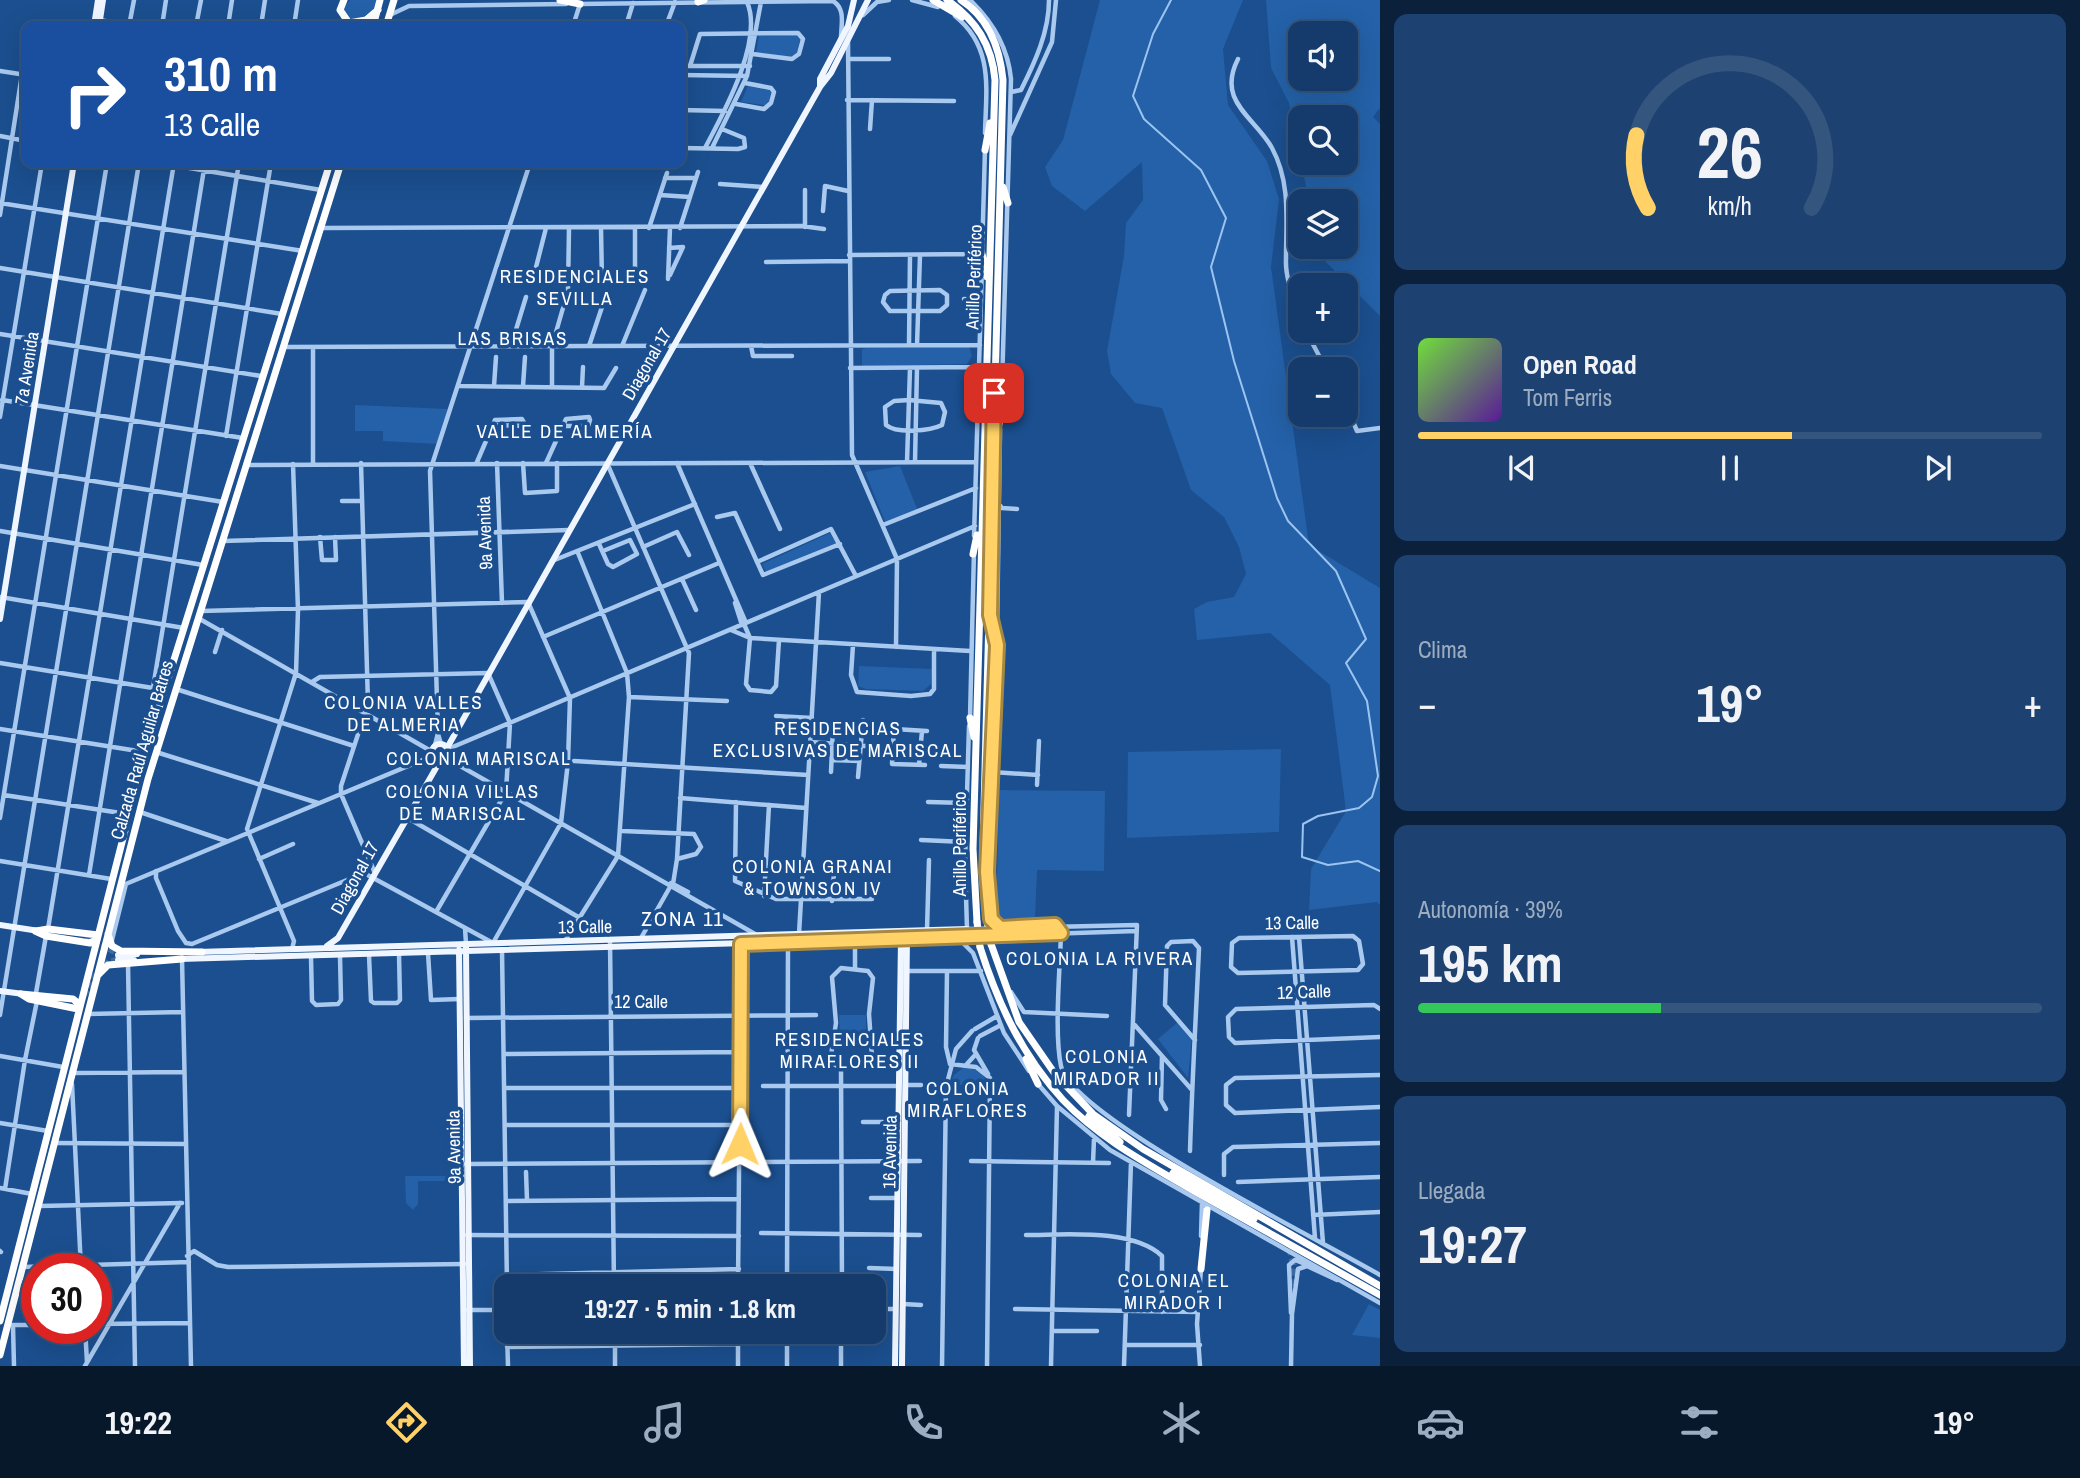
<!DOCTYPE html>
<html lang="es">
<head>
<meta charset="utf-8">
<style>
  body { margin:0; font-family:"Archivo Narrow",sans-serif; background:#1d4271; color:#f1f3f6; height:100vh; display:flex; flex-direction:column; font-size:26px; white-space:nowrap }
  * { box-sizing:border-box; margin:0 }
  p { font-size:23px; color:#9dadc1 }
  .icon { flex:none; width:38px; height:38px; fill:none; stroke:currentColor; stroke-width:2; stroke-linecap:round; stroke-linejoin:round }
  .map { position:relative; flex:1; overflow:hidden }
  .drawer { display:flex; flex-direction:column; gap:14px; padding:14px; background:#0b203b; width:700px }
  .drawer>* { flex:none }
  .top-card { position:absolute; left:21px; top:21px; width:665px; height:147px; border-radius:14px; box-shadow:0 7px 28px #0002,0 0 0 2px #33557e; background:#1a4fa0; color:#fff; overflow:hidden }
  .controls { position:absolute; left:1288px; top:21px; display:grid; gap:14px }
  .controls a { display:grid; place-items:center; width:70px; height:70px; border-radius:14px; background:#143b6b; box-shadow:0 7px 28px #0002,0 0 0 2px #33557e; font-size:35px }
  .speed { position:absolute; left:21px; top:1253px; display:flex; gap:14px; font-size:35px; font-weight:700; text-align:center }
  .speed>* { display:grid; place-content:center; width:91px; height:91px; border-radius:50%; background:#143b6b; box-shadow:0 7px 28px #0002,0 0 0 2px #33557e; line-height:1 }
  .speed .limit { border:10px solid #d22; background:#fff; color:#111 }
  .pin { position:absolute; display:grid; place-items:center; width:60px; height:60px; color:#fff; margin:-30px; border-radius:14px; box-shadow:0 4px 10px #0006 }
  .me { position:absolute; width:77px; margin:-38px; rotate:1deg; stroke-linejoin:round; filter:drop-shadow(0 0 5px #0008) }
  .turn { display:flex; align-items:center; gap:24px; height:147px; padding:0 28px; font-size:32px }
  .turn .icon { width:91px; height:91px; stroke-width:2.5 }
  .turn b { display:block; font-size:49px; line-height:60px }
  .big { font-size:52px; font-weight:700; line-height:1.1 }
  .drawer .widget { flex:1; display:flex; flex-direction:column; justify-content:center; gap:10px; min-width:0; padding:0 24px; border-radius:14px; background:#1d4271 }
  .drawer .dial { align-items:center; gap:0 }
  .dial svg { height:182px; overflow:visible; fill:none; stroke:#33557e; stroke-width:7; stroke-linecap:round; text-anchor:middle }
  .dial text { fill:#f1f3f6; stroke:none }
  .song { display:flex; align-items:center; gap:21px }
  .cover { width:84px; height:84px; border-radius:10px; background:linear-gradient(135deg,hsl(100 70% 55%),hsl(270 70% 35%)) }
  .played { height:7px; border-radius:4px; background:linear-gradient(90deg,#ffd166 60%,#33557e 60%) }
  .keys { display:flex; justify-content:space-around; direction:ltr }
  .heat { display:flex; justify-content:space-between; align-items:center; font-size:38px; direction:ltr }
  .charge { height:10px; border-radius:5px; background:linear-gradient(90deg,#34c759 39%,#33557e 0) }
  .trip { position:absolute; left:494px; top:1274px; width:392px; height:70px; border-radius:14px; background:#143b6b; box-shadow:0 7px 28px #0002,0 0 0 2px #33557e; font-weight:700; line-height:70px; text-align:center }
  .tab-bar { display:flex; height:112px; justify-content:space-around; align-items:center; background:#08182b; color:#9dadc1 }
  .tab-bar .icon { width:49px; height:49px }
  .tab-bar .on { color:#ffd166 }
  .tab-bar b { font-size:32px; color:#f1f3f6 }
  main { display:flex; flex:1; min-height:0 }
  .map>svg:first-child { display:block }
</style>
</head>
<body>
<main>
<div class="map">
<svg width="1380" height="1366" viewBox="0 0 1380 1366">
  <rect width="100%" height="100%" fill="#1b4f8f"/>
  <path fill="#2461a8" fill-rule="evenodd" d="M350 0H378L376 8 356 21 348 19 343 9Z
    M1100 0H1243L1223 49 1228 105 1267 161 1279 199 1271 267 1309 545 1380 588V905L1377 902 1309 910 1311 869 1346 811 1330 685 1270 633 1197 640 1194 609 1207 602 1234 597 1246 574 1239 547 1224 517 1191 490 1162 408 1135 403 1111 374 1107 351 1124 256 1126 223 1143 200 1142 162 1085 211 1052 186 1045 167 1063 140Z
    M1266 0H1380V108L1373 117 1380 124V316L1326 262 1317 247H1346V201H1309L1289 103 1271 68ZM1300 33H1346V79H1300ZM1300 117H1346V163H1300Z
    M759 36H797L800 39 797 54 792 57 756 53Z
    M748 86 773 91 771 106 741 102Z
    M969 345 972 356 967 364 862 366V349L867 348Z
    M355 405 448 409 438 444 383 441V431H355Z
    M900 466 918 511 886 524 865 472Z
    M830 533 836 543 766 572 762 564Z
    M859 666 932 669 931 684 923 691 866 689 858 686Z
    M1281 749 1279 832 1127 838 1128 752Z
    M999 790 1105 791 1104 871 1037 870 1035 919 996 918Z
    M839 1015H866V1038L840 1039Z
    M1178 1022 1192 1037 1188 1078 1158 1039Z
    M963 1068C975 1067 985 1073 988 1085H949L954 1075Z
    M405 1176H446L445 1181H418V1204L413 1210 406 1203Z
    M1369 1304 1380 1310V1338L1352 1335Z"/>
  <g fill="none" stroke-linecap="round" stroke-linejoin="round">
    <path stroke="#9cc4f0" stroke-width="2" d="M1171 0 1153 34 1133 96 1144 119 1201 170 1226 218 1211 267 1234 361 1277 498 1288 521 1336 571 1366 639 1346 663 1367 701 1378 776 1372 797 1359 808 1318 816 1303 824 1302 857 1328 865 1358 861 1380 871"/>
    <path stroke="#3d69a0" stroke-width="6" stroke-dasharray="6 3" stroke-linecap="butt" d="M85 939 98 941 118 955
      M84 995C97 979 94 962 118 960"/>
    <path stroke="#3d69a0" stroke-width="7" stroke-dasharray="7 3.5" stroke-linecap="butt" d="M1290 1248 1293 1263 1292 1302"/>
    <path stroke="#a9c9ee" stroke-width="4.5" d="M912 0 938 7
      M970 0C993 22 1008 47 1011 79L1001 420
      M578 4 833 1C846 9 841 25 841 38
      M392 14 409 6 566 4
      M863 15 877 2 889 0
      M955 16C994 47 986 89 985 133
      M100 20 131 26
      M129 26 134 0
      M162 26 166 0
      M196 26 201 0
      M228 26 232 0
      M261 26 265 0
      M294 26 298 0
      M573 26 580 4
      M626 26 633 3
      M666 26 675 2
      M848 41 852 455 897 559 896 647
      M848 59H889
      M1238 59C1216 102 1255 117 1272 148 1291 183 1286 221 1286 259 1285 278 1294 299 1300 317
      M681 66H750
      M690 66 700 34 798 33 803 39 799 54 792 59 753 54
      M0 71 26 75
      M681 75 747 76
      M1011 92 1021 90C1035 62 1049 32 1049 0
      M847 100 954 101
      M736 104 764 109 771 103 774 92 771 88 745 83
      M681 110 725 111
      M870 129 872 100
      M1010 135 1052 42 1056 0
      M0 136 26 141
      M681 148 738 149 745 147 744 138 722 129
      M705 148C723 114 764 41 747 2
      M712 148 747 76 761 2
      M160 163 321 190
      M665 178H695
      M720 184 763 187
      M660 195 690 197
      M0 203 303 251
      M823 211 825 186 848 191
      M0 215 22 74
      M805 227V190
      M322 228 802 226 824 229
      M601 228 602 282
      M649 228 667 173
      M680 228 698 172
      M669 248 683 247 670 275
      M849 255 982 254
      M982 256 985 149
      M766 262 849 261
      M0 268 282 314
      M534 275 546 228
      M635 276V228
      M668 279 670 228
      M568 290 569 228
      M940 290 947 295V305L940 311H890L883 302 885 295 890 291Z
      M964 299 981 300
      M1306 331 1326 369
      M0 334 261 376
      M909 345 910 255
      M917 345 920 255
      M511 346 526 297
      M589 346 607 292
      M622 346 645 290
      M751 346 753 356H792
      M284 347 980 345
      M313 347V463
      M850 368 979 367
      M460 386 604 388 616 368
      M494 386 496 357
      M523 386 525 357
      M552 386V346L565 301
      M582 387 583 367
      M2 400 243 438
      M909 400 941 403 945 412 942 425C930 431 897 434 886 425L885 407 894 401Z
      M1346 405 1357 431 1380 428
      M0 417 42 163
      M563 426H588L590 420
      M226 436 271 163
      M477 462 495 420 522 419 526 426 490 425
      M907 462 910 368
      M915 462 917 368
      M361 463 368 704 341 786V794L374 871
      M497 463 502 603
      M523 463 525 493 557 491V463
      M546 463 566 419 589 417 590 420
      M607 463 689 653 677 859 673 884
      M677 463 746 623
      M750 463 780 529
      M246 465 976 462
      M0 466 223 502
      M342 501H362
      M999 504 1002 508 1017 509
      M717 517 735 513 763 575 840 544
      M883 525 976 488
      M0 531 203 565
      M974 536 982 265
      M320 537 322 560H336L335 537
      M223 541 569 530
      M599 544 608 564 613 567 637 554 630 540 603 551
      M643 547 677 532 689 555
      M552 561 695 504
      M757 562 831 529 856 576
      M682 579 696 610
      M0 597 184 628
      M735 603 742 625
      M198 618 431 751
      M744 624 750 638 746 684 750 690 771 692 776 686 779 640
      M731 630 750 638 970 651
      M997 634 1000 429
      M543 637 719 563
      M853 645 851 675 857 692 911 696 930 694 934 689V650
      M215 652 222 630
      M0 663 165 690
      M312 682 320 677 488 673 510 723 506 792 436 912
      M153 688 239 163
      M176 689 354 746
      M629 697 727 701
      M776 716 812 718
      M970 718 974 551
      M969 726 965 862 967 929 1137 925 1129 1115
      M0 729 144 752
      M438 734 441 744
      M810 742 921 750
      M435 745 438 733 430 471 530 163
      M448 749 975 526
      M156 752 318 803
      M447 755 454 762
      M509 759 568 762
      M443 760 455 763 769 942
      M832 760 859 761
      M574 761 808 775
      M919 765 922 731
      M925 765 892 764 894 729 927 731
      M941 766 968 767
      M831 772 833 727 862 729
      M992 772 1038 775
      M858 777 863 720
      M1037 785 1039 741
      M4 795 127 814
      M680 798 806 808
      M736 802 735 881 776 899H872
      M928 802 967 803
      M140 812 226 841
      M406 817 580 918
      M0 818 107 163
      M622 831 694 834 701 847 696 854 677 859
      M921 840 965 842
      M259 859 293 844
      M0 861 111 879
      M987 868 997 643
      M156 871V878L178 931
      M89 875 205 163
      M671 883 688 892
      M121 886 432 756
      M764 896 769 805
      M832 901 834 872
      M989 901 991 919 999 928
      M1056 925 1061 933C1060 969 1054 1033 1061 1066 1071 1117 1326 1243 1380 1275
      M465 928 466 944
      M48 929 174 163
      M927 930 929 860
      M178 931 186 943 192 944 364 873 493 943 561 823 568 762 570 698 528 602 201 611
      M799 934 819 592
      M1353 936 1359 941 1363 964 1358 970 1238 973 1231 967 1232 943 1239 938Z
      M957 937 973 953 1004 1033 1029 1071
      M958 937 1136 931
      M1292 937 1315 1238
      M1299 937 1323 1243
      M641 938 670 887
      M112 940 126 884
      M610 940 614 1286
      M855 940V968
      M565 941 618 856 629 697 627 673 578 553
      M292 949 294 941 247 829 296 673 298 610 293 464
      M502 950 507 1286
      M428 953 431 1000 460 999
      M369 955 371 1001 374 1003H397L400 1000 399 954
      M311 957 312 1001 316 1005 338 1004 341 1000 340 956
      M182 959 191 1366
      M128 964 135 1366
      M841 968 868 971 873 978 869 1014 872 1057 866 1065 841 1068 830 1062 836 1023 832 977Z
      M906 971H981
      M947 971 946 1047 950 1064
      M1011 992 1024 1012 1107 1016
      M36 993 46 936
      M1380 1009 1374 1005 1236 1009 1228 1017 1229 1037 1235 1043 1380 1037
      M87 1014 183 1012
      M0 1015 139 163
      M466 1018 816 1015
      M1133 1023 1192 1090
      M975 1029 997 1016
      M980 1036 1001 1025
      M978 1038 974 1050 988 1074
      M504 1054 740 1052
      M0 1056 63 1067
      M1162 1056 1161 1100 1166 1109
      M950 1064 976 1067 990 1078 987 1366
      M966 1065 976 1054
      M841 1068 842 1286
      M73 1073 184 1072
      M1380 1075 1235 1078 1226 1085V1105L1235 1113 1380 1107
      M72 1084 81 1269
      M1038 1084 1057 1106 1110 1150 1380 1303
      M905 1085H921
      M763 1086H899
      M505 1088H740
      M863 1122H898
      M0 1123 48 1131
      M505 1125H740
      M55 1143 185 1144
      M1190 1151C1192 1083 1196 1016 1199 948L1193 941 1171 942 1167 946 1165 1005 1195 1040
      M971 1161 1109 1163
      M1093 1163 1094 1139
      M466 1164 920 1161
      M526 1172 527 1200
      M1224 1175V1154L1233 1147 1380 1143
      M1238 1182 1380 1177
      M0 1188 32 1194
      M5 1189 25 1060 37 1001
      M871 1198H897
      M506 1201 739 1199
      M39 1206 182 1203
      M1313 1215 1380 1212
      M761 1233 920 1235
      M467 1235 739 1236
      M1026 1235C1065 1235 1132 1228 1162 1256V1312
      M1201 1236 1202 1202
      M0 1251 1 1252
      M187 1256 194 1251 217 1265 228 1267 465 1264
      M23 1267 189 1262
      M869 1268 897 1269
      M507 1275 739 1269
      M738 1286 741 944
      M787 1286 788 942
      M903 1304 921 1305
      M873 1309H896
      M1015 1309 1198 1312
      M468 1310H506
      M1291 1313 1289 1265 1295 1260 1305 1264
      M96 1324 190 1323
      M13 1325 14 1366
      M13 1325H37
      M85 1328 87 1362
      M1052 1331H1097
      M507 1332 508 1366
      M615 1332V1366
      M1125 1345H1200
      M507 1347 738 1344
      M85 1366 180 1203
      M738 1366V1332
      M787 1366V1332
      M841 1366V1332
      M942 1366 946 1087 956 1049 972 1031
      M1051 1366 1057 1107
      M1124 1366 1131 1162
      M1200 1366 1197 1324 1201 1269
      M1291 1366 1292 1314 1298 1269 1307 1266 1337 1280"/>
    <path stroke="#f0f6ff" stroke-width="6" d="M94 26 98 0
      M99 26 103 0
      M820 87V79L848 26 854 0
      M0 619 74 163
      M432 752a8 8 0 1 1 16 0a8 8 0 1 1-16 0Z
      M447 748 820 87 831 73 868 0
      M0 925 39 931
      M327 946 338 938 440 761
      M466 948 470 1366
      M459 950 464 1366
      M197 952 967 929
      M118 955 137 954
      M180 959 957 937
      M118 960H134
      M0 991 24 994
      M895 1366 901 939
      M902 1366 907 937"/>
    <path stroke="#fff" stroke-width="7" d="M344 0 340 10 349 23 366 20 378 10
      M560 0 580 4
      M933 0 962 17
      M947 0C976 20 992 45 995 80L973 849 977 922
      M961 0C989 18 1000 49 1003 80L983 847 987 921
      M698 2 704 0
      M373 26 380 0
      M386 26 394 0
      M985 150 990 123
      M1003 187 1008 203
      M982 254 987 277
      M995 437 1001 418
      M973 554 977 535
      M994 630 997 645
      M970 718 974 737
      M35 931 46 936 90 943 96 940
      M36 931 48 929 98 935
      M108 934 112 946 121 951 202 952
      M991 944 1019 1022 1055 1074 1093 1114 1143 1149 1380 1286
      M980 947C998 1004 1022 1055 1063 1100 1100 1139 1148 1164 1194 1191 1256 1226 1318 1261 1380 1295
      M98 975 108 965 182 959
      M21 994 73 999 79 1004
      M21 994 29 999 78 1009
      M1026 1059 1038 1084
      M1089 1116 1120 1142
      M1173 1173 1254 1219
      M1201 1269 1207 1210
      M0 1321 145 752 330 163
      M0 1355 148 779 341 163"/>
    <path stroke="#fff" stroke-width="7" d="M987 921 991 944
      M977 922 980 947"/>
  </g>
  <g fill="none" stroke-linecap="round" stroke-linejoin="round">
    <g stroke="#a68842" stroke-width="18">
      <path id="route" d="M740 1144 741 944 1061 933 1055 925 1000 928 991 919 987 872 997 645 990 615 994 393"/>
    </g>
    <use href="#route" stroke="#ffd166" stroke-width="12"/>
  </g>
  <g text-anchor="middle" stroke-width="7" stroke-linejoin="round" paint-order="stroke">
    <g font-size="18" fill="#fff" stroke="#1b4f8f">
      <text transform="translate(974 277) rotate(-88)" y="6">Anillo Periférico</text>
      <text transform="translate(647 364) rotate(-60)" y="6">Diagonal 17</text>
      <text transform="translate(27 368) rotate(-81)" y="6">7a Avenida</text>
      <text transform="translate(485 533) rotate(-92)" y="6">9a Avenida</text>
      <text transform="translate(142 750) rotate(-74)" y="6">Calzada Raúl Aguilar Batres</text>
      <text transform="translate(960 844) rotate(-90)" y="6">Anillo Periférico</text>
      <text transform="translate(355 878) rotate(-61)" y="6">Diagonal 17</text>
      <text transform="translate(1292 923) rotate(-1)" y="6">13 Calle</text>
      <text transform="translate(585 927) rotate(-1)" y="6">13 Calle</text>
      <text transform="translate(1304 992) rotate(-2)" y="6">12 Calle</text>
      <text x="641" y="1008">12 Calle</text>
      <text transform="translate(454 1147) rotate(-91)" y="6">9a Avenida</text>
      <text transform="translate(890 1152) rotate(-89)" y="6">16 Avenida</text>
    </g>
    <g font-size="19" letter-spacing="2" fill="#fff" stroke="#1b4f8f">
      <text x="575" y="283">RESIDENCIALES<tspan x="575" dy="22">SEVILLA</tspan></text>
      <text x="513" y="345">LAS BRISAS</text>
      <text x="565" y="438">VALLE DE ALMERÍA</text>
      <text x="404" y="709">COLONIA VALLES<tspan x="404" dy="22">DE ALMERIA</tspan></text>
      <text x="838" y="735">RESIDENCIAS<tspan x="838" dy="22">EXCLUSIVAS DE MARISCAL</tspan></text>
      <text x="479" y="765">COLONIA MARISCAL</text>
      <text x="463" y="798">COLONIA VILLAS<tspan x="463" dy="22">DE MARISCAL</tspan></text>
      <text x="813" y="873">COLONIA GRANAI<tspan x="813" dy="22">&amp; TOWNSON IV</tspan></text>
      <text x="1100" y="965">COLONIA LA RIVERA</text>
      <text x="850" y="1046">RESIDENCIALES<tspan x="850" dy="22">MIRAFLORES II</tspan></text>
      <text x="1107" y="1063">COLONIA<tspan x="1107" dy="22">MIRADOR II</tspan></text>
      <text x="968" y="1095">COLONIA<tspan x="968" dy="22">MIRAFLORES</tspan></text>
      <text x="1174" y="1287">COLONIA EL<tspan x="1174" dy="22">MIRADOR I</tspan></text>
    </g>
    <g font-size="21" letter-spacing="2" fill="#fff" stroke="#1b4f8f">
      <text x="683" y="926">ZONA 11</text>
    </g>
  </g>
</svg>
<div class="controls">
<a><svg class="icon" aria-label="sound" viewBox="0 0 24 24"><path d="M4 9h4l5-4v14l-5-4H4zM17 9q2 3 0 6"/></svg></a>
<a><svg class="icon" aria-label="search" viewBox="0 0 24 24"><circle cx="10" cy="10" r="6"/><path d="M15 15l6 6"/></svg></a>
<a><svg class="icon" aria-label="layers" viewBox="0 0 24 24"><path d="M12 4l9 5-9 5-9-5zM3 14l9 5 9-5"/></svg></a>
<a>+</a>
<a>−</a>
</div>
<div class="speed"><div class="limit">30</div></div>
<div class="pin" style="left:994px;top:393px;background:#d93025"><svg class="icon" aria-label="arrive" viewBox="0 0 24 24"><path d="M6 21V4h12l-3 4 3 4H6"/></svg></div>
<svg class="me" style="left:740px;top:1144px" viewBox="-20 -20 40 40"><path d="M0-17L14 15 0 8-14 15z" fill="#ffd166" stroke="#fff" stroke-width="4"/></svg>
<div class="trip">19:27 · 5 min · 1.8 km</div>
<div class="top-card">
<div class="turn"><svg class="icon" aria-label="right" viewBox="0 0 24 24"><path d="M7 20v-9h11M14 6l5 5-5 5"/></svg><div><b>310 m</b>13 Calle</div></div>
</div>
</div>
<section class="drawer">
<div class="widget dial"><svg viewBox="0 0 100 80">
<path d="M14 69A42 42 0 1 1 86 69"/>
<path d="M14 69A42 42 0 0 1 9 37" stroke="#ffd166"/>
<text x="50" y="56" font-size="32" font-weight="700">26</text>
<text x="50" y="72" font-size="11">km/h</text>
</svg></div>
<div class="widget">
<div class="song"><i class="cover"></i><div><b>Open Road</b><p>Tom Ferris</p></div></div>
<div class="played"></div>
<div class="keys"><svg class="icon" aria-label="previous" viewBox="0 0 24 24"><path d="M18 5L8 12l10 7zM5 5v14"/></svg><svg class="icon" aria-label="pause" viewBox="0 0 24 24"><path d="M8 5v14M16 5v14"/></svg><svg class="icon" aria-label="next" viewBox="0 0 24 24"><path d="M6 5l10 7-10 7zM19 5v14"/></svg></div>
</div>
<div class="widget"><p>Clima</p>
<div class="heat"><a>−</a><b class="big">19°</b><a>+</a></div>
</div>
<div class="widget"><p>Autonomía · 39%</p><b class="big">195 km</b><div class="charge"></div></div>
<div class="widget"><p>Llegada</p><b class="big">19:27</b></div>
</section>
</main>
<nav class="tab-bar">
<b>19:22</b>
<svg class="icon on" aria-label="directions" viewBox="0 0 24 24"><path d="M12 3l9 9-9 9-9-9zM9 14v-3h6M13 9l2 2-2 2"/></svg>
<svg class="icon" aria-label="music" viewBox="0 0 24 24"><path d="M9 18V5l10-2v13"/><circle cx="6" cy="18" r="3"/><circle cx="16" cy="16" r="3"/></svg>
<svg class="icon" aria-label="phone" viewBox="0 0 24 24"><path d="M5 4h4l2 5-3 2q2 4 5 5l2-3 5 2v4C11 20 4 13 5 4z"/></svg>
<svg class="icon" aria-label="climate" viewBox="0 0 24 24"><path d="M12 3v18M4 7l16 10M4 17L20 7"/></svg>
<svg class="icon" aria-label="car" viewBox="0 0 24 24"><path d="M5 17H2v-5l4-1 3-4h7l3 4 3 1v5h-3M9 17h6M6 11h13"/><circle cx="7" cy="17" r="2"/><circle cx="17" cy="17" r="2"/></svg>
<svg class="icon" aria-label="filters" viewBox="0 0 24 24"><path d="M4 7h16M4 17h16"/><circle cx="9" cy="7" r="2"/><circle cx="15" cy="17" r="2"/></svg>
<b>19°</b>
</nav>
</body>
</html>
